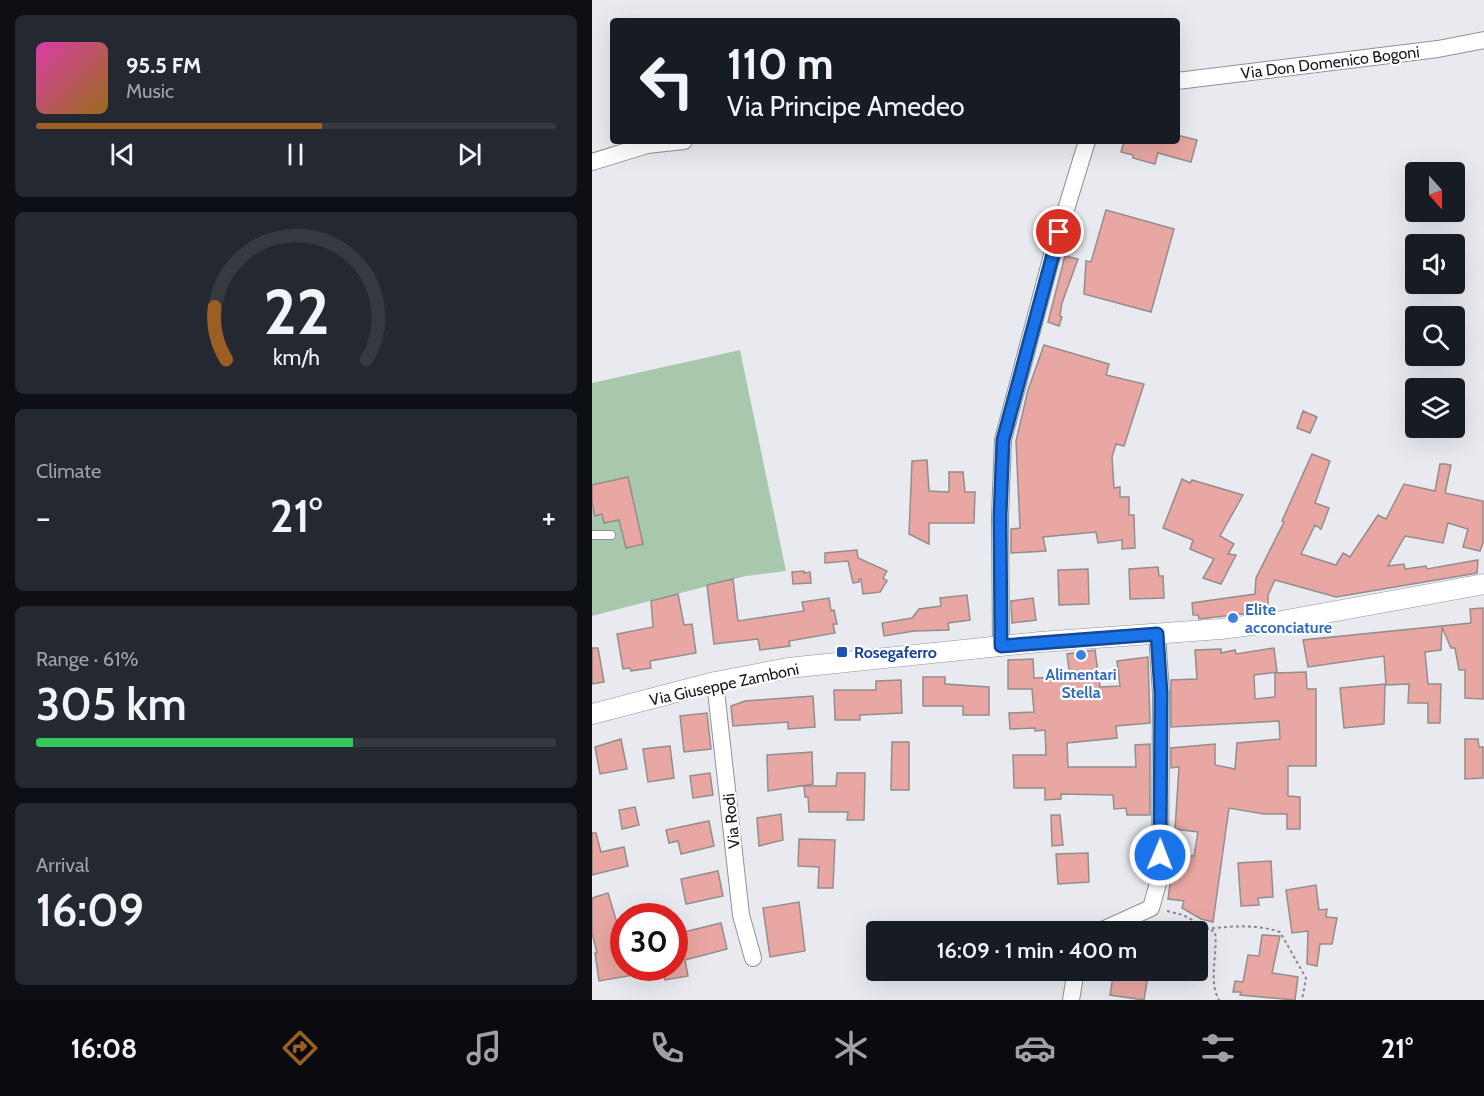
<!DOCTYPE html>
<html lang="en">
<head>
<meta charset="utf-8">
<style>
  body { margin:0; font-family:Cabin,sans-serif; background:#242831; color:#f1f3f6; height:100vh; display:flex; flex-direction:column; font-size:22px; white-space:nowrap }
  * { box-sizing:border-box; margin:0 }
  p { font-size:20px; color:#9ea1a6 }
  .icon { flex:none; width:33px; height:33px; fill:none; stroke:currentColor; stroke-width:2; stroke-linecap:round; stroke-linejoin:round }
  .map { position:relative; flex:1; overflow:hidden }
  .panel { display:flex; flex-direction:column; gap:15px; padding:15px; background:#0d0f14; width:592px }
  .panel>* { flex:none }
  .guide { position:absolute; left:18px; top:18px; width:570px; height:126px; border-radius:6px; box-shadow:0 6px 24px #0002; background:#171b24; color:#f1f3f6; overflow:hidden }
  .needle { width:39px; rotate:159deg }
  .controls { position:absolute; left:813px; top:162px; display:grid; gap:12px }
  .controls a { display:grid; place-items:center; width:60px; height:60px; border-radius:6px; background:#171b24; box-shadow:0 6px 24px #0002; font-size:30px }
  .speed { position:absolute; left:18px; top:903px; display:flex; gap:12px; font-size:30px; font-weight:700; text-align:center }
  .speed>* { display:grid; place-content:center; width:78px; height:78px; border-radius:50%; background:#171b24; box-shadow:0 6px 24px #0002; line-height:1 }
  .speed .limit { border:9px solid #d22; background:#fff; color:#111 }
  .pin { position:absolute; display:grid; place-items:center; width:51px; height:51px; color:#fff; margin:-26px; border:3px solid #fff; border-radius:50%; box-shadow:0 2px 6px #0007 }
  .me { position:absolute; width:66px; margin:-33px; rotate:1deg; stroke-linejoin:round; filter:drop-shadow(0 0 4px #0008) }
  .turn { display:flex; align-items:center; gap:21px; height:126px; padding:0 18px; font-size:27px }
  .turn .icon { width:78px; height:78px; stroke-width:2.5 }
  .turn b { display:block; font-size:42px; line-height:51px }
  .big { font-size:45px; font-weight:600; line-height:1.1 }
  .panel .widget { flex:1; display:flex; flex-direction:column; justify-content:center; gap:9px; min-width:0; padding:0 21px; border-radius:9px; background:#242831 }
  .panel .dial { align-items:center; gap:0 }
  .dial svg { height:156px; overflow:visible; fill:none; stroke:#363941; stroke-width:7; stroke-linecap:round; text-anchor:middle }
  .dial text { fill:#f1f3f6; stroke:none }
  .song { display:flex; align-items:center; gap:18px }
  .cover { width:72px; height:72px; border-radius:9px; background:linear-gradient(135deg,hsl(320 70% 55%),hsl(40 70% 35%)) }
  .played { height:6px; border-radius:3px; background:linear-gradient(90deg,#9c5f23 55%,#363941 55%) }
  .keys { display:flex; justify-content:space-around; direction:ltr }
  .heat { display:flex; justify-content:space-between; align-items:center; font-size:33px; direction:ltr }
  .charge { height:9px; border-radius:4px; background:linear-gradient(90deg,#34c759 61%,#363941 0) }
  .trip { position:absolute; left:274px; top:921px; width:342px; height:60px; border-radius:6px; background:#171b24; box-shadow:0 6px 24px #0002; font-weight:600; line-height:60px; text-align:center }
  .dock { display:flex; height:96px; justify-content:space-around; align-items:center; background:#090b0e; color:#9ea1a6 }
  .dock .icon { width:42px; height:42px }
  .dock .selected { color:#9c5f23 }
  .dock b { font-size:27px; color:#f1f3f6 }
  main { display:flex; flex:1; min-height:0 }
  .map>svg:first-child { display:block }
</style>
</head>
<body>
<main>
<section class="panel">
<div class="widget">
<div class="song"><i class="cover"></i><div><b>95.5 FM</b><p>Music</p></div></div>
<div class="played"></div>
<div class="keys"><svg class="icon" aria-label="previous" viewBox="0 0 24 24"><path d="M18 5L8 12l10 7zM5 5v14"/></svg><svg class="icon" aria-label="pause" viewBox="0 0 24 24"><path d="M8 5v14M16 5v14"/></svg><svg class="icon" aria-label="next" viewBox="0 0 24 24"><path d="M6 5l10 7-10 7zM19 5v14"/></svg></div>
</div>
<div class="widget dial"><svg viewBox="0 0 100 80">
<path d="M14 69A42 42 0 1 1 86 69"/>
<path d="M14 69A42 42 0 0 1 8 42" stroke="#9c5f23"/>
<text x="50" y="56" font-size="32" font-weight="700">22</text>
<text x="50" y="72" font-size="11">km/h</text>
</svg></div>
<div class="widget"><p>Climate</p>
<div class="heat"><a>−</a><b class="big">21°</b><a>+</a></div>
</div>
<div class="widget"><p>Range · 61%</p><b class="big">305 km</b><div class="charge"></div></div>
<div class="widget"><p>Arrival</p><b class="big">16:09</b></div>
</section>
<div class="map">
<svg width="892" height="1000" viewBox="0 0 892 1000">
  <rect width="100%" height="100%" fill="#e9eaf0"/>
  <path fill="#a8c8ad" d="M148 350 194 571 154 576 0 616V383Z"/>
  <path fill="#e8a7a2" stroke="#948d8c" stroke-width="1.5" d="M585 135 605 140 599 162 566 153 563 164 541 158V155L529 152 532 141H585Z
    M514 210 582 229 559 312 492 294 494 261 499 262Z
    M473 256 486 259 470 303 468 316 470 317 467 326 456 322Z
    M452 345 517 364 514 375 552 384 532 446 524 444 520 457 522 488 528 487V497H537V515H542L543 548 530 549V540L506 543 504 532 451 537 454 551 419 553V529L428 528 424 441 436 390Z
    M711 411 725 417 718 433 705 428Z
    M720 454 738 461 723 503 737 508 729 529 723 525 709 554 744 565 751 553 758 557 786 515 794 519 812 484 843 491 848 464H853L859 465 853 493 891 501V543L888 551 871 547 876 529 856 523 851 543 813 536 796 566 812 564 813 569 834 566 835 569 886 560 885 573 744 597 683 580 676 595V611L607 619 606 615H601L600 603 663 594 664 578 692 522 690 521Z
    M335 460 337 491 357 492V472H371L373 492H383L382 523H337V544L317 534 320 461Z
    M36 477 51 544 34 548 27 520 12 523 10 514 3 516 0 502V485Z
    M590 479 598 483 600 480 651 495 628 536 642 544 636 554 644 555 629 584 611 578 622 559 598 549 601 540 571 528Z
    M265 550 266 558 295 571 291 578 295 581 288 592 271 594 269 579H267V582L261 583 256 561 233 563V553Z
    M566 567 567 576H571L572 598 538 599 537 569Z
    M496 569 497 604 467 605 466 570Z
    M212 571V573L218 572 219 583 201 584 200 572Z
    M141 579 146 621 212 611 210 602 237 598 239 611 242 610 245 624H241L243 633 197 641 198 646 168 650 166 639 122 644 115 585Z
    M86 594 92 625 100 624 104 653 58 661 59 668 39 671 38 668 31 669 25 634 61 627 59 601Z
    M375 595 378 620 356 623 357 630 322 631 292 636 290 623 320 618 327 609 349 606 348 598Z
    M441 598 444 620 420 623 419 601Z
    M891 608V699L873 698V670H867L863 648H859L850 627 849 650 833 652 836 684H849L848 723H836V703H816L817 684 794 685 792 656 716 667 711 640 879 623 878 609Z
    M0 648H6L12 682 0 684Z
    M682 648 685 672 662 675 663 699 683 697V673L714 672 715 689H724V766H696V796L708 797V829H695V814H672L637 808 621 922 609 919 590 908 592 901 576 899 582 855 602 856 606 832 583 829 587 767 579 768V748L623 744V765L643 769 645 743 688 739 687 721 579 727V680L605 679 603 650 629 649V653L643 650 644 654Z
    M503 650 508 687 528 686 525 661 556 657 558 723 524 726 525 738 475 743 476 767H544L543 745 558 744V815H535L534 808 522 809 521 795 469 794V799L453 800V788H422L421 755H454L453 730 443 731V728L418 729 417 713 442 712 440 689H416V660L441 659 442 678 478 677 475 654Z
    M331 677H353V684L397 687V715H371V706H331Z
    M309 680 310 713 268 715V720H243L242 690H284V681Z
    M793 684 792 724 752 728 748 688Z
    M221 696 223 727 196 729V722L141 726 139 706 153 701Z
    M115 713 119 749 92 752 88 716Z
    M29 739 35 769 8 774 3 747Z
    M873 739H886L887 747H891V778L873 779Z
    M300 742H317V790H299Z
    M78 746 82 778 56 782 51 749Z
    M220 752 221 784 176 791 175 755Z
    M118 773 121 795 101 798 98 776Z
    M245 773H273L272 820H255L256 812H217L216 797H213L212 786H244Z
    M43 807 47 825 30 829 27 810Z
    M189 814 191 840 167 846 165 818Z
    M459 815H468L471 845 460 846Z
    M117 821 122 846 89 854 86 841 77 843 74 830Z
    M0 833H4L9 852 32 847 36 866 0 875Z
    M207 839 243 840 241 888H226L227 867 206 866Z
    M496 853 497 882 466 884 464 854Z
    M679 861 681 897 666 898 667 905 649 906 646 863Z
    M126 871 131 896 94 904 89 879Z
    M724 885 727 910 735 909 734 917 745 918 740 944H728L725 966 715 964 716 931 700 933 694 890Z
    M16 893 25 923 30 922 32 928V968H53L54 973 7 981 3 953H5L0 933V898Z
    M207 902 213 951 178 957 171 908Z
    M129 923 135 949 93 960 96 976 73 980 70 968H82V932L88 933Z
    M670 935 688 936 680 973 706 977 703 1000 648 995 649 992H641L643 981 651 982 656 955 667 956Z
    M522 970H557L552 1000 518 995Z"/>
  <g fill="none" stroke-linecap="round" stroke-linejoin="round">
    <g stroke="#909196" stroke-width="10">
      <path id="service" d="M0 535H19"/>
    </g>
    <g stroke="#909196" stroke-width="18">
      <path id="minor" d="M585 81 846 49 892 40
        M0 162 55 145 92 141
        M409 646 408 516 411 440 460 255 495 141
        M123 682 149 915 161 958
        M506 932 559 908 568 876 569 693 565 634
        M479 1000 484 970"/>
    </g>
    <g stroke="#909196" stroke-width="21">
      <path id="tertiary" d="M0 714 123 682 196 668 448 642 629 629 684 622 892 584"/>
    </g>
    <path stroke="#87878c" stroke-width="2" stroke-dasharray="3 3" stroke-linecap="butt" d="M575 911 591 915 623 932C626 954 616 981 627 1000
      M614 929C639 926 664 924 688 932L714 978 710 1000"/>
    <use href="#service" stroke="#fff" stroke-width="8"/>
    <use href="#minor" stroke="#fff" stroke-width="16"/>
    <use href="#tertiary" stroke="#fff" stroke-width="20"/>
  </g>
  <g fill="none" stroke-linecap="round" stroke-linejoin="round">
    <g stroke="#114b97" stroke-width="15">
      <path id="route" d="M467 232 411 440 408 516 409 646 565 634 569 693 568 855"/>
    </g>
    <use href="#route" stroke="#1a73e8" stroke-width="10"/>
  </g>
  <g fill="#3f7fe0" stroke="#fff" stroke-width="2">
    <circle cx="641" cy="618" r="6"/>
    <circle cx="489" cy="655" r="6"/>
  </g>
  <rect fill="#1a4fb4" stroke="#fff" stroke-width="2" x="244" y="646" width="12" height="12" rx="3"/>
  <g text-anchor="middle" stroke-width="4.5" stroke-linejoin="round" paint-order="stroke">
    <g font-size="16" fill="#18181a" stroke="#fff">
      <text transform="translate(738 62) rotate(-7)" y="6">Via Don Domenico Bogoni</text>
      <text transform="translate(132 684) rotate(-12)" y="6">Via Giuseppe Zamboni</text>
      <text transform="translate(139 821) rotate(-96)" y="6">Via Rodi</text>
    </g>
    <g font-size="16" font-weight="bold" fill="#366cbe" stroke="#fff" text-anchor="start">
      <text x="653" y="615">Elite<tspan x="653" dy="18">acconciature</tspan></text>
      <text x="489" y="680" text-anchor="middle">Alimentari<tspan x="489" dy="18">Stella</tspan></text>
    </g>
    <g font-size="16" font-weight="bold" fill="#164399" stroke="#fff" text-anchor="start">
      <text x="262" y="658">Rosegaferro</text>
    </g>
  </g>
</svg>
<div class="controls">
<a><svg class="needle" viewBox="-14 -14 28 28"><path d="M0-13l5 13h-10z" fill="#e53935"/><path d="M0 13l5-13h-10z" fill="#9ea1a6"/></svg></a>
<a><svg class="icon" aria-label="sound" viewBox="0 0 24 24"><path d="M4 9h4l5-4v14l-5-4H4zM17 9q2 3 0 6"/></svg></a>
<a><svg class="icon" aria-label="search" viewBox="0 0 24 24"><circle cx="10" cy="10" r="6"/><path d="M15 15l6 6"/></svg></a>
<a><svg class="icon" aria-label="layers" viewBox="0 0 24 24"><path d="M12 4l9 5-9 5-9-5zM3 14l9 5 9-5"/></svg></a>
</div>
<div class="speed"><div class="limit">30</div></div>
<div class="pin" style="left:467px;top:232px;background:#d93025"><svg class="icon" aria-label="arrive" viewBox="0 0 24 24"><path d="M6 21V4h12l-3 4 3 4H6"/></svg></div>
<svg class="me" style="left:568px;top:855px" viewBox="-20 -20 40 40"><circle r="17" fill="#1a73e8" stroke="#fff" stroke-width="3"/><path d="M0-11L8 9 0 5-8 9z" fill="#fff"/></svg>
<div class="trip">16:09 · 1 min · 400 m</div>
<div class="guide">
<div class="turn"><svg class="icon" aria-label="left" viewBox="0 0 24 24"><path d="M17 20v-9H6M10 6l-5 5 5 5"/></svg><div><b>110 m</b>Via Principe Amedeo</div></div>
</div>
</div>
</main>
<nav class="dock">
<b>16:08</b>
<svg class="icon selected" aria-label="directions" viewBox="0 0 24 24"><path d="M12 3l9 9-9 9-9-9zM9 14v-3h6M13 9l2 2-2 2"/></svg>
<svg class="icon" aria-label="music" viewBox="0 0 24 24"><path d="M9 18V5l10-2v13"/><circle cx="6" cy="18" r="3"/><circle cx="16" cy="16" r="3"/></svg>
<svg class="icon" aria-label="phone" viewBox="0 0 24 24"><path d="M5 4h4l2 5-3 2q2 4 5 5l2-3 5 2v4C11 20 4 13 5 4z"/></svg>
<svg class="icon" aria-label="climate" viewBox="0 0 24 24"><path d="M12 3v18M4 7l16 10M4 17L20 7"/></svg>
<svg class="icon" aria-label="car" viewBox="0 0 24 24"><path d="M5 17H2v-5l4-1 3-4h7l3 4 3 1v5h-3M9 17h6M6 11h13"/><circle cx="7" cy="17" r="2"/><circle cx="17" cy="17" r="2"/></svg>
<svg class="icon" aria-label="filters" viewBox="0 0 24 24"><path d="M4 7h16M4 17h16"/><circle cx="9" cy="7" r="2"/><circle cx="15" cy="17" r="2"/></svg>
<b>21°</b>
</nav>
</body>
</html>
